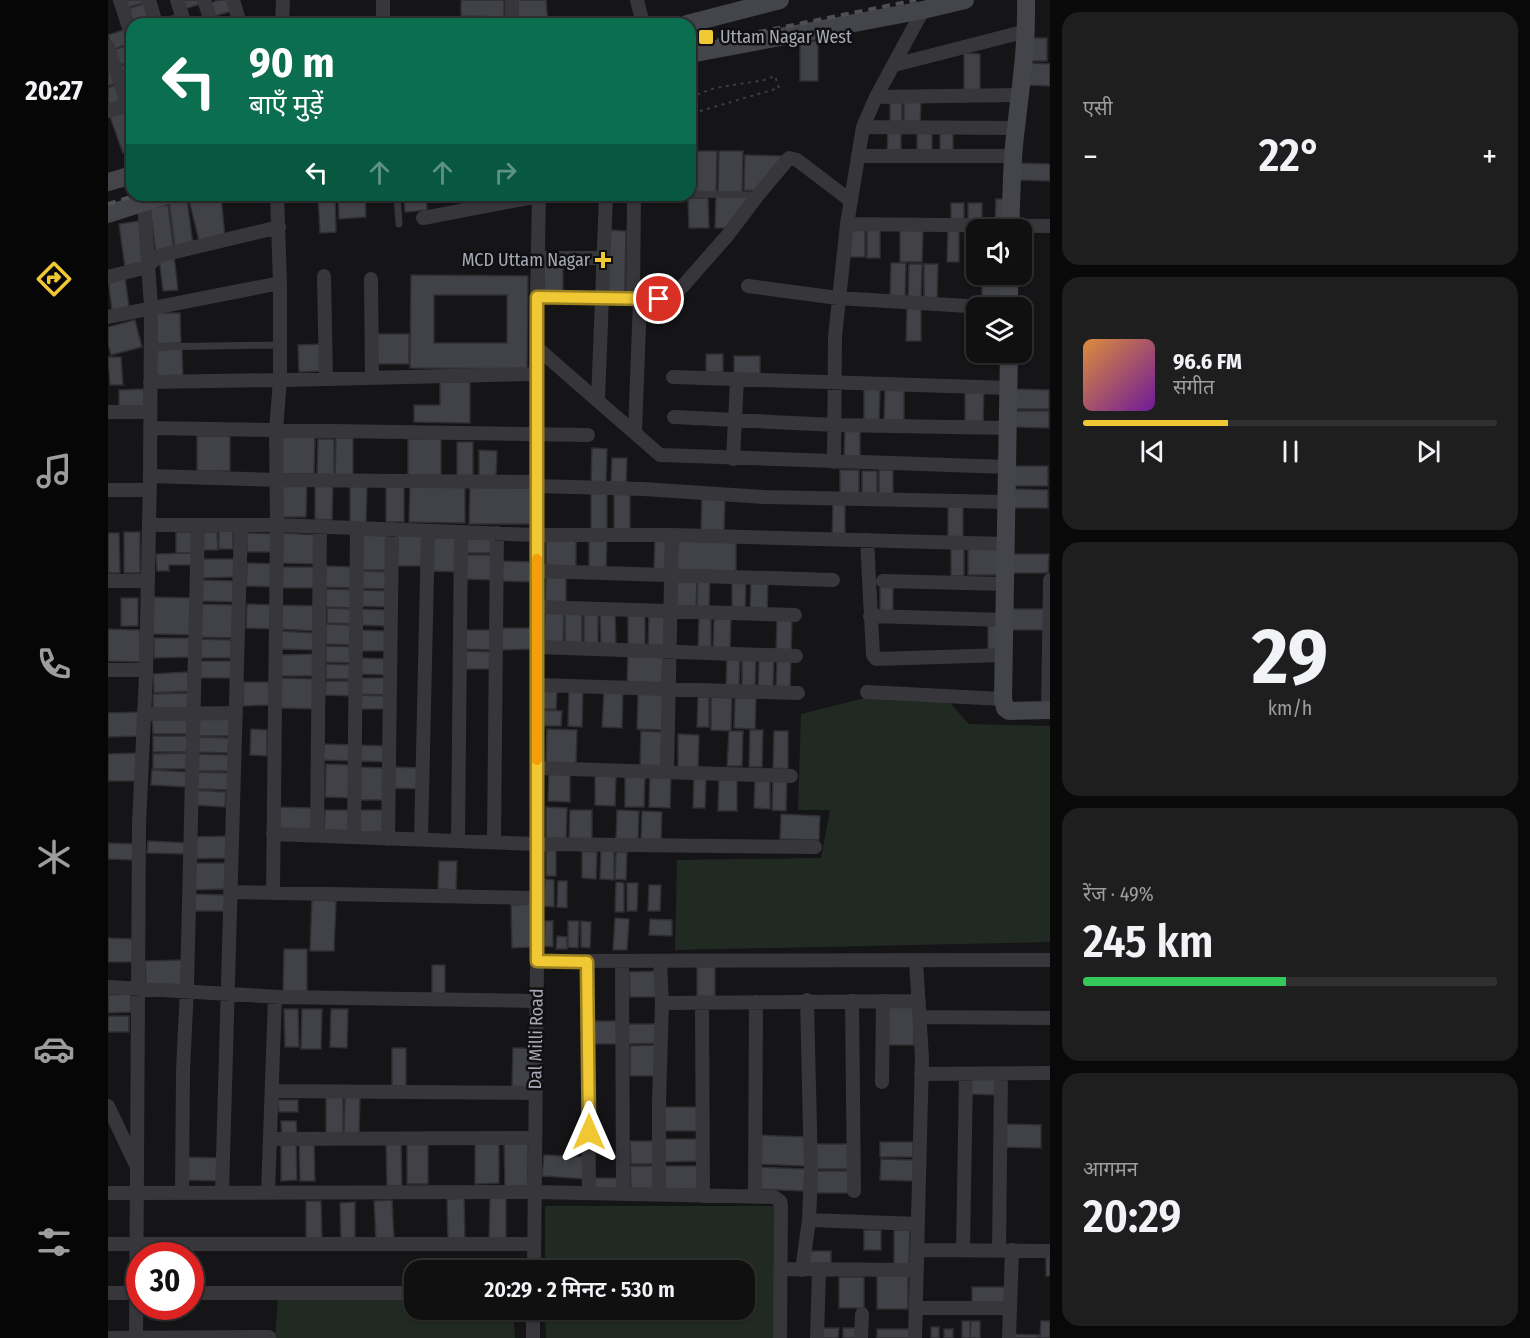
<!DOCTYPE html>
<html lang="hi">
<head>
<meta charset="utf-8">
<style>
  body { margin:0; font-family:"Fira Sans Condensed","Noto Sans Devanagari",sans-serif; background:#1e1e1f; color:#f1f3f6; height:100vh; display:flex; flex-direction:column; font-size:22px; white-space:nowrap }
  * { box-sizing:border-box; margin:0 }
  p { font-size:20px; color:#9c9d9f }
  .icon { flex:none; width:33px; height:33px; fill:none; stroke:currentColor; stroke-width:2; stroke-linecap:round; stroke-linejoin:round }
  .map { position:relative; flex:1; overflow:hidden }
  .drawer { display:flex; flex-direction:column; gap:12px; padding:12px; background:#090909; width:480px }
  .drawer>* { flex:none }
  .banner { position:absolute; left:18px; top:18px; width:570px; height:183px; border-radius:18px; box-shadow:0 2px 4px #0004,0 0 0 2px #303031; background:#0b6e4f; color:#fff; overflow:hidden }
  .tools { position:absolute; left:858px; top:219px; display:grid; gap:12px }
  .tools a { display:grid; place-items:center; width:66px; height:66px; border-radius:12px; background:#101011; box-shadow:0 2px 4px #0004,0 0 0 2px #303031; font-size:30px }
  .speed { position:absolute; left:18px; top:1242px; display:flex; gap:12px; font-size:30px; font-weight:700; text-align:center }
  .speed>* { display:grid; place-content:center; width:78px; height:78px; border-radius:50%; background:#101011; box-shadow:0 2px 4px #0004,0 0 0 2px #303031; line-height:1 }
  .speed .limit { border:9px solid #d22; background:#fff; color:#111 }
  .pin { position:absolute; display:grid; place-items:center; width:51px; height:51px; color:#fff; margin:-26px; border:3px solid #fff; border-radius:50%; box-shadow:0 2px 6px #0007 }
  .me { position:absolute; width:66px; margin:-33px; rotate:0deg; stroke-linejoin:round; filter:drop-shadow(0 0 4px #0008) }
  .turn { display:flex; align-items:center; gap:21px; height:126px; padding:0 24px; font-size:27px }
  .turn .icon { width:78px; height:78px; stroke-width:2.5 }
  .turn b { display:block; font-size:42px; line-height:51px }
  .lanes { display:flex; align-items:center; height:57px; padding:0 24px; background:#0003; justify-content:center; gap:30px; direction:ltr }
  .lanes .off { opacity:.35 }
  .big { font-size:45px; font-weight:600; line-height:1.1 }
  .drawer .tile { flex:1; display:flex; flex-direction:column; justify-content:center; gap:9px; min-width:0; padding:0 21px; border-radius:18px; background:#1e1e1f }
  .drawer .dial { align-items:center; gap:0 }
  .dial b { font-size:78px; line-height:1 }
  .song { display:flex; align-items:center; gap:18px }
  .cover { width:72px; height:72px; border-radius:9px; background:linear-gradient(135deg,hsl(30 70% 55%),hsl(280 70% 35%)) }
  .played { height:6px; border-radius:3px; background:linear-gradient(90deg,#f0c833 35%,#303031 35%) }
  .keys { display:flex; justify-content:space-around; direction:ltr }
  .heat { display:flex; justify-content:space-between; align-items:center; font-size:33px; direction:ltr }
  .charge { height:9px; border-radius:4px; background:linear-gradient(90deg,#34c759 49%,#303031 0) }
  .trip { position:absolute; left:296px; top:1260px; width:351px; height:60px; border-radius:18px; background:#101011; box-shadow:0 2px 4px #0004,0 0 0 2px #303031; font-weight:600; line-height:60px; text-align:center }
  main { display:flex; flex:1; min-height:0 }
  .tab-bar { display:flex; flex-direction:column; width:108px; justify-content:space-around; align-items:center; background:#060607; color:#9c9d9f }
  .tab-bar .icon { width:42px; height:42px }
  .tab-bar .selected { color:#f0c833 }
  .tab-bar b { font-size:27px; color:#f1f3f6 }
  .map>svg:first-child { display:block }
</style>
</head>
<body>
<main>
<nav class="tab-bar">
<b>20:27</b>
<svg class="icon selected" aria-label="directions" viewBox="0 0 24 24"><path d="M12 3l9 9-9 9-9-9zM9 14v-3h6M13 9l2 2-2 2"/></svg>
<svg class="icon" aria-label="music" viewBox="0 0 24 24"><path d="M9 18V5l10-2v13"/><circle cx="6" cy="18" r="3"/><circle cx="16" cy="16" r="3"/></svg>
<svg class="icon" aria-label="phone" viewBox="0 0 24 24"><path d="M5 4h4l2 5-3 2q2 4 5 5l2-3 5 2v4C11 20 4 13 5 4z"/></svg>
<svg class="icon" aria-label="climate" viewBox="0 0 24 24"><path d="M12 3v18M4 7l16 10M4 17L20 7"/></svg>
<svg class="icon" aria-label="car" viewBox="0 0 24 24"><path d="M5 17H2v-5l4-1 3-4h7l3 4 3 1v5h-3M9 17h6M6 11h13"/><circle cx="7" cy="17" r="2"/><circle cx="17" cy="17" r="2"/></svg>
<svg class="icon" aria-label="filters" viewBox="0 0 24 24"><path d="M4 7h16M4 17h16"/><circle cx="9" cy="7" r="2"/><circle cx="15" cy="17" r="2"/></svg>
</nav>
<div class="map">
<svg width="942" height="1338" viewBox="0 0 942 1338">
  <rect width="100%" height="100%" fill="#151517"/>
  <path fill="#212923" d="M757 698 841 702 861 724 942 726V942L567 950 569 860 713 858 722 810H690L693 714Z
    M437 1206H668L672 1338H438L437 1310H636V1270H437Z
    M306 1297V1310H405L407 1338H167L170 1299Z"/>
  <path fill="#414247" stroke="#2f2f33" stroke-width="1.5" fill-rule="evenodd" d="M15 0H37L38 2 18 8Z
    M70 0H92L93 4 73 10Z
    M111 0H121L124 11 107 16 102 3Z
    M353 0H396V17L353 16Z
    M409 0H438L440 24H410Z
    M38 3 44 20 33 24H24L19 9Z
    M69 14 72 24H51L50 21Z
    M18 29 23 43 4 50 0 35Z
    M921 38H939V61H920Z
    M692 41H710V81H692Z
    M24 44V61L9 66 4 50Z
    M856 53 872 54V91H856Z
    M24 63V80L15 83 10 67Z
    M921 63 942 64V86L920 85Z
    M0 64 8 83 0 86Z
    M9 84 16 102 0 108V88Z
    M782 98H794V125H782Z
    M796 98H813L812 127H796Z
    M24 110V150L15 153 2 117Z
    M780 129 793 130V155H779Z
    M809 131H824V154H809Z
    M832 131 845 132V154H832Z
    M584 151H609L608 192H583Z
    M611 151H635L634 194 610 193Z
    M637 155 674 156 652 191 636 190Z
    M909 163 942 164V181L909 180Z
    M101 195H113L117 238 92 245 81 200Z
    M210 195H227L228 232 212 233Z
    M230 195H257L258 217 231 219Z
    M296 195H318L319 210 297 212Z
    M351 195H392L393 198 355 209Z
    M608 196 642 197 622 228H607Z
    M580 198H600L601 228H581Z
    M79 199 85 245 67 248 61 202Z
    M888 199H900V223H887Z
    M843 203H856V222H843Z
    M860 203H874V222H860Z
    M60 205 66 252 48 254 42 208Z
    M31 221 37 265 17 268 11 224Z
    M742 229H757V257H742Z
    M792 229 815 230 814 262H792Z
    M840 229H851V262H839Z
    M499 230 518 231 517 293H498Z
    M759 230H772V258H759Z
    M66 255 70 290 55 291 51 257Z
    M436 260H455V292H436Z
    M783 263H798L797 299H782Z
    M801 264H814L813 300H800Z
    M816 264H830L829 300H816Z
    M874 274H897V305H874Z
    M303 275 420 276 419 369 302 368ZM326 295H399V343H326Z
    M17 277 21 307 4 310 0 279Z
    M799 308H813V341H798Z
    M866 311H868V347H866Z
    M48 313H72L73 343 49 344Z
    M27 320 34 347 3 355 0 344V327Z
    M268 334H301V364H268Z
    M213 344 214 371 191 372 190 345Z
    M74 349 75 380 46 381 45 350Z
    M598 354H615V377H598Z
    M626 356H652V374H626Z
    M0 357H13L15 385H2Z
    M332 381 362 382V423L306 422V405H332Z
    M857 387H876L875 428 857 427Z
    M756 388H772L771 423H756Z
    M777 388H796V424L776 423Z
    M36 389V408H11V390Z
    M907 389 941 390V409H907Z
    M906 411H941V428L906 427Z
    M737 430H752V458H736Z
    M89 436H122V471H89Z
    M173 437H207L206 474H172Z
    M228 438H245V475H227Z
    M210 439H226V475H209Z
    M300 439H333V478L300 477Z
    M349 442H365V480H349Z
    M484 448 499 449 498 485H483Z
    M371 450 389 451 388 476H371Z
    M504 458H519L518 484 503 483Z
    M905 466H940V486H905Z
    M732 470H751V498H732Z
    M771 470H785V497H771Z
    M754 471H769V498H754Z
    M173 481 199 482 198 517H172Z
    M207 482H225L224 520 207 519Z
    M242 486H259L258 523H242Z
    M302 486 357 487V523L301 522Z
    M278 487H296V522H278Z
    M362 487 425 488 424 524H361Z
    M906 489 940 490V508H906Z
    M483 490H499V529H483Z
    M506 493H522V531H506Z
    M594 496 617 497 616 531H593Z
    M840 502H855V542H840Z
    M725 503H737V540L724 539Z
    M111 531H125V549H111Z
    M16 532H32V573H16Z
    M68 532H85V553H68Z
    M92 532H109L110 550H92Z
    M0 533H11L12 573H0Z
    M139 533 168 534V552H139Z
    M172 533 211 535 210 564 171 563Z
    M253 535 281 536 280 570H252Z
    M288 535H318L317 566H287Z
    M321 535 351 536 350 572 321 571Z
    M355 537 387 538 386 553H354Z
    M481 537H499L498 569 481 567Z
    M438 538H468V567L438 568Z
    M547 538H558L557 570H546Z
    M569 541H628V572L568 571Z
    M843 545H856V576H843Z
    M860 546H894V575H860Z
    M85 553V565H61V571H49L48 554Z
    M904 554H941L940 573H904Z
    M357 555H387V580L356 579Z
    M92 559H127V577L92 578Z
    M393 561 427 562 426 582 392 581Z
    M139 563 168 564 167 587 138 586Z
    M218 566 247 567 246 588 217 587Z
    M172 567H208V588H171Z
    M251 571 279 572V589L251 588Z
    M438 574H458V604H437Z
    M590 576 602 577 601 610 589 609Z
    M566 578H589L588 609H566Z
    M624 578 638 579 637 612 624 611Z
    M643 578H660L659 613H642Z
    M91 580 127 581 126 602 91 601Z
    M772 585H785V611H772Z
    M218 589 246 590V608L218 607Z
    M251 590 279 591 278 607 250 606Z
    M45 597 84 598 83 635 44 634Z
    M13 598H30V626H13Z
    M91 604 127 605 126 638 90 637Z
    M139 604 166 605V629L138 628Z
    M171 605 209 606 208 631 170 629Z
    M219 608 247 609V624L219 623Z
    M250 609 278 610V626L249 625Z
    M905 609H938V630H904Z
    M476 610H490V647H476Z
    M457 611H474V645H457Z
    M492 611H507L508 648H493Z
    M437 612H456L455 645H436Z
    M541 613 558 614 556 649H540Z
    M520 614H537V646H520Z
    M591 617 603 618V651H590Z
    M606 619H623L622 652H605Z
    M669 619H684L683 655H668Z
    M880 623 892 624V653H880Z
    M218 624 246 625V645L218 644Z
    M391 628H424L425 649 391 650Z
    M0 629 32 630V662L0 661Z
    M250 630 279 631 278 651H250Z
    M357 630H385V650L357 649Z
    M170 631 206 633V650L169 649Z
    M46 638H82V657L46 658Z
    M89 639 123 640V658H89Z
    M218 646 247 647 246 663 218 662Z
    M358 651 384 652V669H358Z
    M520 653 555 654 554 686 519 685Z
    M208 654V676H170V655Z
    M619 656H632L631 688 618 687Z
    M634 657H648L647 689 634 688Z
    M651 657H666L665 689 650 688Z
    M252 658 280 659 279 675 251 674Z
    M669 658H683L682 689 668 688Z
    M90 661H124L125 678H90Z
    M218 664 246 665V679H218Z
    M80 672 81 691 46 693 45 674Z
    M171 678 208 679 207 709 170 708Z
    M249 678H278L277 695 249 694Z
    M218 681H245V696L217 695Z
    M135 682H161V705L135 706Z
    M461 689 475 690 474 727 460 726Z
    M434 690H449L448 709H433Z
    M496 690 515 691 514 728 494 727Z
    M530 691 556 692 554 730 529 729Z
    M81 693 82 713H45V694Z
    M249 695 276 696V709H249Z
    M590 697H601V727H589Z
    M603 697 624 698 623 731 603 730Z
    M627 698H648L647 729 626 728Z
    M436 710 454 711 453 726H436Z
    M31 712V736L0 737V713Z
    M44 715H81V734H45Z
    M88 716 123 717 122 736H87Z
    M143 729 159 730V756L142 755Z
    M439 729 469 730 468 765 438 764Z
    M642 730H655L654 767H641Z
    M533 731 554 732 553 768 532 767Z
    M621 731H635L634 766H619Z
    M666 731H680V769L665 768Z
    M570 734 591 735 590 769 570 768Z
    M45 736H79V752H45Z
    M88 737 121 738 120 753 87 752Z
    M216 744 245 745 244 761 215 760Z
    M248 745 278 746V762L248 761Z
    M28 753V781H0V754Z
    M79 753V769H45V754Z
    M86 754 121 755V771H86Z
    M218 764 244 765 243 798 217 797Z
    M248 767 279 768 278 800H247Z
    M285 767 313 768V789L284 788Z
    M44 770 81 772 80 787 43 785Z
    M441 771 462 772V802L440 801Z
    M89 772 121 773V790L89 789Z
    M542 772 563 773 562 808 541 807Z
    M487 776H508L507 806 487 805Z
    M517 776 537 777 536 807H517Z
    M586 777 598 778 597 808H585Z
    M611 778H629V811H610Z
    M665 779H679L678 811 664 810Z
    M647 780H662V809L646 808Z
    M86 790 118 792 117 807 85 805Z
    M169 807 205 808 204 833H169Z
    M438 807 459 808 458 842 438 841Z
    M217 810H244L243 834 216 833Z
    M249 810H278V834H249Z
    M462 810H484V841H461Z
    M509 810 531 811 530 842 508 841Z
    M534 811 554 812 553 841 533 840Z
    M673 814 712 816 711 840 672 839Z
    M120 836V858L84 859V837Z
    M40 841 81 843 80 854 39 853Z
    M0 843 26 844V860L0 859Z
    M438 850H448V876H438Z
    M474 851 489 852 488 879 474 878Z
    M493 851H506V880L492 879Z
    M508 852H519L518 880 507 879Z
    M331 861H349L348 890 330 889Z
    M84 863H119V889L84 890Z
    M437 879 446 880V907L436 906Z
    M450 881H459V908L449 907Z
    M508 882 516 883V912H507Z
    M519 883H530L529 911H519Z
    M541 885H553L552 911H540Z
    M83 894 118 895V911H83Z
    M204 900 228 901 226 951H202Z
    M422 904V947L404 948 403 905Z
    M507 918 521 919 519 950H505Z
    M542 919 564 920V936L541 935Z
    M437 921H445V947L436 946Z
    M460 921H471L470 948 460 947Z
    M473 921 483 922 482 948 473 947Z
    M449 936 459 937V949H448Z
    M0 938 26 939 25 962H0Z
    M176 949H199V993H175Z
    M74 960 75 985H38L37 961Z
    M589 963H607V1001L589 1000Z
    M324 965H337V995H324Z
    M550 971V997H522L521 972Z
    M23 994V1012L0 1013V995Z
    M779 1006 806 1007V1045H778Z
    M176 1009H190L191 1047H177Z
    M194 1009H214L213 1049H193Z
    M223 1009H240L239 1048 222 1047Z
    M0 1016H21V1032H0Z
    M483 1021H512L513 1044H483Z
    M520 1024H549L550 1043 520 1044Z
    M550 1045V1076H522V1046Z
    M284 1048H298V1087L284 1088Z
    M405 1048H423L422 1088H404Z
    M864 1077 890 1078 889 1095 863 1094Z
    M237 1096H252L251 1135 236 1134Z
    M218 1097H235V1137H218Z
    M170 1100H190V1112H171Z
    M552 1107H590V1131H552Z
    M173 1121H188L189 1138H174Z
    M896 1124 933 1125V1148L896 1147Z
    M651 1135 698 1137 697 1166 650 1164Z
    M553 1139H592V1161L553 1162Z
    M191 1140H206L207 1181H192Z
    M173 1141H188L189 1180 173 1181Z
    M299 1141H320V1184H299Z
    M391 1141V1183L367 1184V1142Z
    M522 1141H550V1164H523Z
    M278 1142H293L294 1186H279Z
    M396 1142H420V1187H397Z
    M772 1142H805V1157H772Z
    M705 1144H742V1169H705Z
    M436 1155 479 1157 478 1179 434 1176Z
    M77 1157 111 1158V1181L77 1180Z
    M773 1159 806 1160 805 1181 772 1180Z
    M522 1166H550V1190H523Z
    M553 1166H591V1192L553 1191Z
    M651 1167 697 1169 696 1191 649 1189Z
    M707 1171H742V1193H708Z
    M485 1178H512V1190L485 1189Z
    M356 1198 357 1240H340L339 1199Z
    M382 1198H398V1241H381Z
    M284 1200 286 1239 268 1240 266 1201Z
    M198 1201H213L214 1239H198Z
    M247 1202V1241H233L232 1203Z
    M756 1230H773V1250H756Z
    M786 1230H802L801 1265H786Z
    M699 1251H723V1267H699Z
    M938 1256H942V1276H938Z
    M769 1274 800 1275V1309H769Z
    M731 1277H756V1308H731Z
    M864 1287H899V1305H864Z
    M854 1321H862V1338H854Z
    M863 1321H872V1338H862Z
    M933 1321H942V1338H932Z
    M823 1327H831V1338H823Z
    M712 1328H731L730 1338H711Z
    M735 1328H752V1338H735Z
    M769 1329H802V1338H769Z
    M836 1329H845V1338H836Z
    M903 1334 931 1335V1338H903Z"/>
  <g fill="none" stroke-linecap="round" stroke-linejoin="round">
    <path stroke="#3c3d42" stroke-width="2" stroke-dasharray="3 4.5" stroke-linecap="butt" d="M582 97 607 88 656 80 667 76 671 88 582 114"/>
    <path stroke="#36363b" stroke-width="7" d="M582 194 648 195
      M289 195 291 224
      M532 299 557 298 574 287
      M43 347 172 345"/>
    <path stroke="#36363b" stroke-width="14" d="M12 0 24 37
      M41 0 48 24
      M69 0 77 24
      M96 0 104 24
      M125 0 132 24
      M275 0V24
      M529 0 535 24
      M174 24 175 0
      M404 24V0
      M0 47 20 105
      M786 65 919 31
      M768 97 913 95
      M0 111 24 103
      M755 127 908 128
      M750 156H905
      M315 218 431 196
      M739 224 942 226
      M429 258H496
      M216 276 218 379
      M0 277 39 267 50 256 171 227
      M263 279 264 378
      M640 286 730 298 892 308
      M574 287 619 236 650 195 681 158 689 160 743 201
      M429 297 532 299 527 433
      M525 299 526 195
      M0 317 172 283
      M428 347 552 455 899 467
      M565 377 901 388
      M177 380 424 374
      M42 382 172 380
      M490 400 498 195
      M0 412H42
      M566 417 726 425 901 428
      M42 428 480 435
      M625 459 629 380
      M726 462 727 337 739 224 755 127 768 97 815 10
      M42 476 169 480 428 482
      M429 486 535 489 657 497 897 502
      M0 490H42
      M41 525H169L429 535H564L897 544
      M759 540 765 655 768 659 896 655
      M429 571 725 580
      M0 581H40
      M775 581 897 584
      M429 607 687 615
      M762 616 897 620
      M429 647 688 656
      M0 670H38
      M429 685 690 693
      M759 692 895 699
      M940 710 942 580
      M36 714 128 713
      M429 768 683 776
      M559 772 564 535
      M165 834 428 844 707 847
      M209 836 212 526
      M246 837 249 528
      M280 839 284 529
      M313 840 320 531
      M350 841 353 532
      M386 842 389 533
      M122 892 428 898
      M165 892 169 525 168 430 172 380V283L169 195
      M429 961 942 960
      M479 962 481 1193
      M514 962 515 1194
      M0 987 172 997 428 1001
      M744 1001 746 1191
      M594 1002 595 1196
      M554 1003 811 1001
      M812 1017 942 1018
      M813 1074 942 1073
      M774 1082 775 1001
      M164 1091 427 1093
      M0 1106 27 1163
      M162 1139 427 1138
      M0 1193 427 1192 666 1197 672 1201 673 1205 672 1338
      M74 1193 75 1071 79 987 90 525
      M114 1193 133 525
      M160 1193 167 997
      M551 1195V1102L554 1003 552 961
      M647 1197 648 1002
      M701 1220 810 1224
      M0 1244H426
      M809 1250 942 1251
      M855 1250 858 1074
      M891 1250 893 1074
      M673 1269 809 1270
      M426 1270 429 961 428 347 431 195
      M694 1270 701 1220 703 1173 699 1000
      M0 1293H32
      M82 1293H306
      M808 1308H902
      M0 1338 161 1337
      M28 1338 31 824 38 674 42 476 43 307 36 203
      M425 1338V1310
      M709 1338 711 1270
      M753 1338 754 1314
      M807 1338 814 1058 808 961
      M901 1338 904 1250"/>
    <path stroke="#44454b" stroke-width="18" d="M579 24 672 0
      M582 54 815 10 857 0
      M0 182 24 175
      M0 214 59 195
      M902 230C904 196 903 162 908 128 913 83 919 46 918 0
      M901 308V274
      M901 352 895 699 897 708 901 711 942 710"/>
    <path stroke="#4f5056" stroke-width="4" stroke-dasharray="8 6" stroke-linecap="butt" d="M582 46 808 0
      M0 204 29 195"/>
  </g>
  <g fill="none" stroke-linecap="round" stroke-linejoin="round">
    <g stroke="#9c8221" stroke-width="15">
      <path id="route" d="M481 1132 479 962 429 961V297L551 299"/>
    </g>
    <use href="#route" stroke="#f0c833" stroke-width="10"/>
    <path stroke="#f59e0b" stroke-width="10" d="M429 559V760"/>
  </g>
  <g fill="#f0c833" stroke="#101011" stroke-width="2">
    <rect x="590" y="29" width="16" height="16" rx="3"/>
    <path d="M492 251h6v6h6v6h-6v6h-6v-6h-6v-6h6z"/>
  </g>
  <g text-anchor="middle" stroke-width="5" stroke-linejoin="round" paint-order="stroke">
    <g font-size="18" fill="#a7a9b7" stroke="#101011" text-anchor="start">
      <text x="612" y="43">Uttam Nagar West</text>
      <text x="482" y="266" text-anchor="end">MCD Uttam Nagar</text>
    </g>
    <g font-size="18" fill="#a7a9b7" stroke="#101011">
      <text transform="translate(428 1039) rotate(-89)" y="6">Dal Milli Road</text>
    </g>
  </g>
</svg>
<div class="tools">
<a><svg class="icon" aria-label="sound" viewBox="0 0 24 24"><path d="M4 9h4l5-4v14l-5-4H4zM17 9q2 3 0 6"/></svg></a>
<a><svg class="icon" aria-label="layers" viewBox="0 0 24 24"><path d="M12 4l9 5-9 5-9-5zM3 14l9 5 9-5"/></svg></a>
</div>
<div class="speed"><div class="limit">30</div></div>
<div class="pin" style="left:551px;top:299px;background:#d93025"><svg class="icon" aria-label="arrive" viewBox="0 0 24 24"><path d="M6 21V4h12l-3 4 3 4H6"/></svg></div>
<svg class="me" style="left:481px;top:1132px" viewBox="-20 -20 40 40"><path d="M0-17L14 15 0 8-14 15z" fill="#f0c833" stroke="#fff" stroke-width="4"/></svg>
<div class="trip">20:29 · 2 मिनट · 530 m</div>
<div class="banner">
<div class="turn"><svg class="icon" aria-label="left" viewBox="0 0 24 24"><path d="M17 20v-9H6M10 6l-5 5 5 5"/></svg><div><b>90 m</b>बाएँ मुड़ें</div></div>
<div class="lanes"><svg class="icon" aria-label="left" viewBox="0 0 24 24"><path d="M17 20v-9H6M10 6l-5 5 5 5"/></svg><svg class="icon off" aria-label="ahead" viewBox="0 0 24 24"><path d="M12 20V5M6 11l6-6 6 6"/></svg><svg class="icon off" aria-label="ahead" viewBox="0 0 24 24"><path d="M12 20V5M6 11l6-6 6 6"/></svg><svg class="icon off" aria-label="right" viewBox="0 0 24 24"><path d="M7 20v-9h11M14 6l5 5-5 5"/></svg></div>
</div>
</div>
<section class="drawer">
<div class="tile"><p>एसी</p>
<div class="heat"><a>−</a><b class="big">22°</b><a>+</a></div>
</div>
<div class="tile">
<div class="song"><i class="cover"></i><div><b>96.6 FM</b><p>संगीत</p></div></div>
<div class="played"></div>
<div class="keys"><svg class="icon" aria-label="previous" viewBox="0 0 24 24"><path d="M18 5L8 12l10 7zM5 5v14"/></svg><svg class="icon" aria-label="pause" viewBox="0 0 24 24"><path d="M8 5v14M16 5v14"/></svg><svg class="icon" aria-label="next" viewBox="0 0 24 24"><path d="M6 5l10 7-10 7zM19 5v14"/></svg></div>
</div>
<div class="tile dial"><b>29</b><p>km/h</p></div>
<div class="tile"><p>रेंज · 49%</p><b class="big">245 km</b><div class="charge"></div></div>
<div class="tile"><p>आगमन</p><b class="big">20:29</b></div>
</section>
</main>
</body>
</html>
